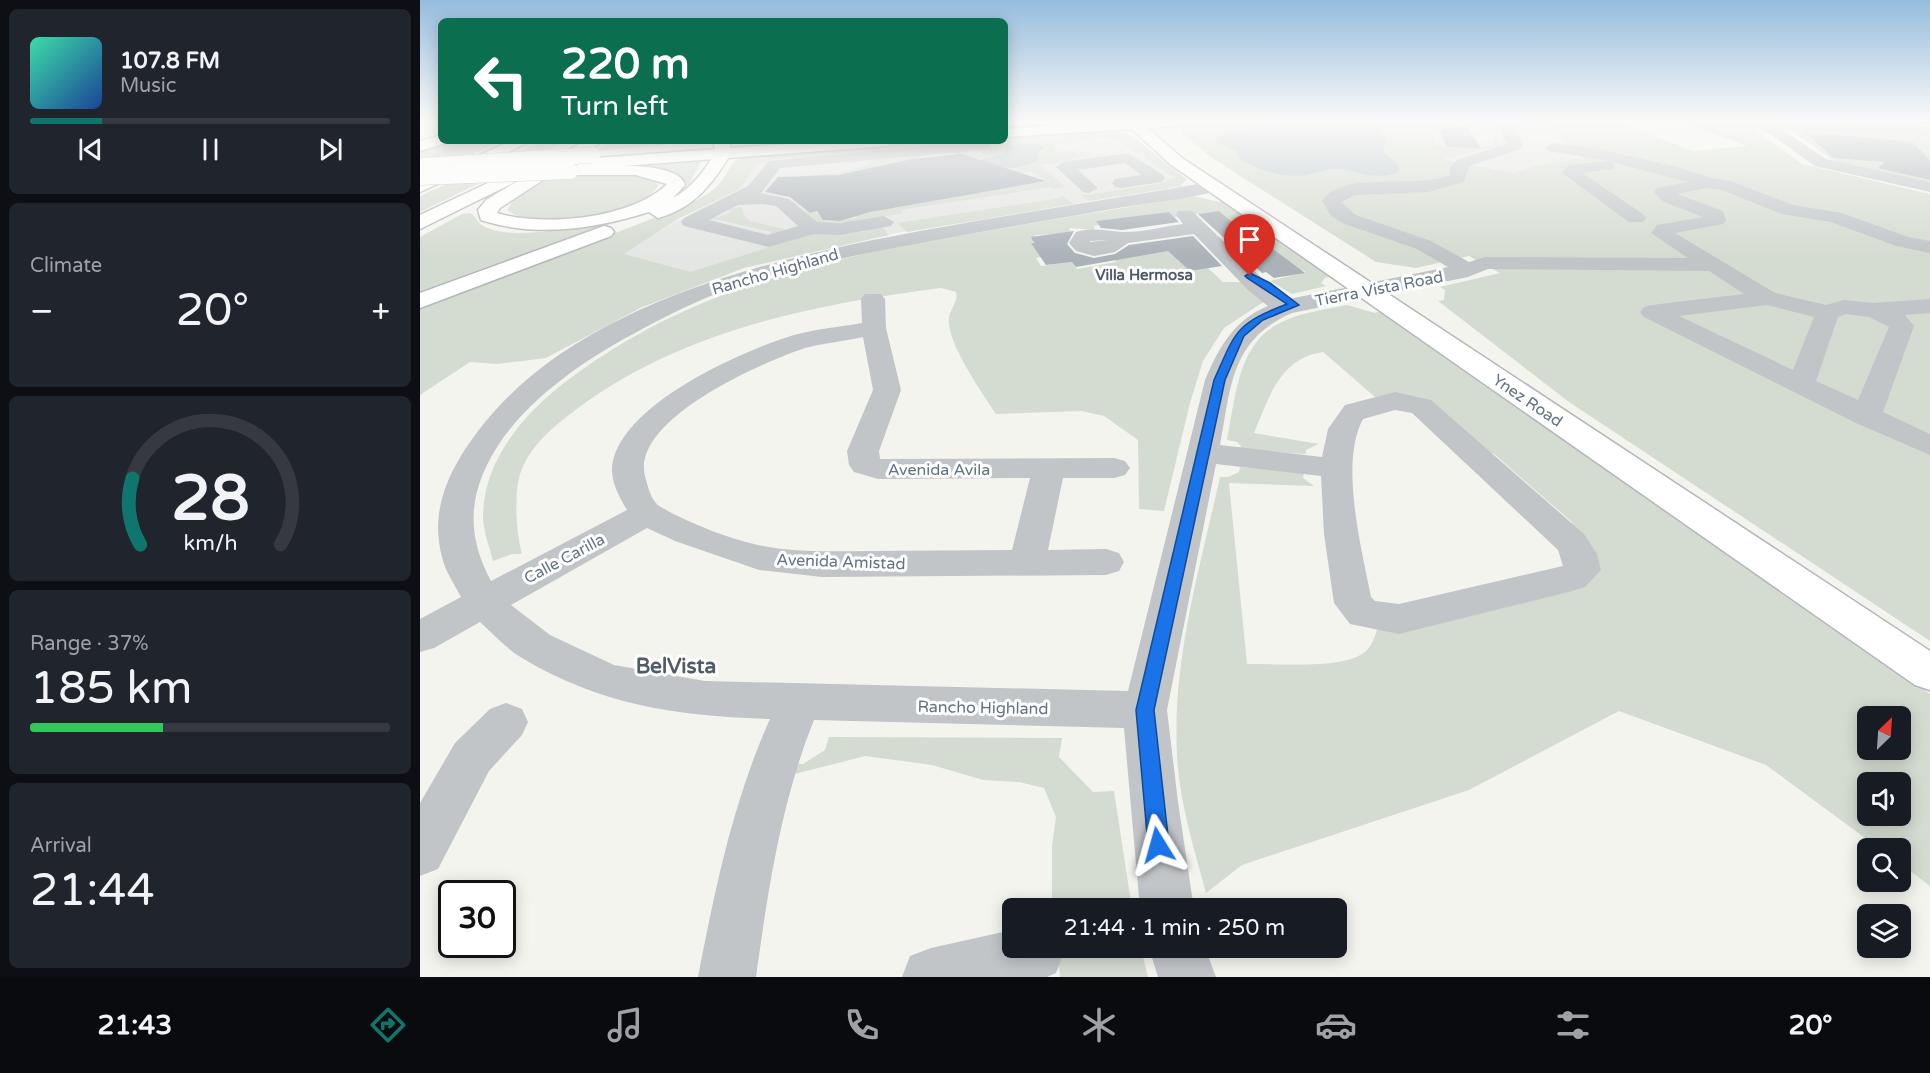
<!DOCTYPE html>
<html lang="en">
<head>
<meta charset="utf-8">
<style>
  body { margin:0; font-family:"Varela Round",sans-serif; background:#20242c; color:#f1f3f6; height:100vh; display:flex; flex-direction:column; font-size:22px; white-space:nowrap }
  * { box-sizing:border-box; margin:0 }
  p { font-size:20px; color:#9ea1a6 }
  .icon { flex:none; width:33px; height:33px; fill:none; stroke:currentColor; stroke-width:2; stroke-linecap:round; stroke-linejoin:round }
  .map { position:relative; flex:1; overflow:hidden }
  .sheet { display:flex; flex-direction:column; gap:9px; padding:9px; background:#0d0f14; width:420px }
  .sheet>* { flex:none }
  .banner { position:absolute; left:18px; top:18px; width:570px; height:126px; border-radius:9px; box-shadow:0 3px 15px #0003; background:#0b6e4f; color:#fff; overflow:hidden }
  .needle { width:39px; rotate:25deg }
  .tools { position:absolute; left:1437px; top:706px; display:grid; gap:12px }
  .tools a { display:grid; place-items:center; width:54px; height:54px; border-radius:9px; background:#171b24; box-shadow:0 3px 15px #0003; font-size:30px }
  .speed { position:absolute; left:18px; top:880px; display:flex; gap:12px; font-size:30px; font-weight:700; text-align:center }
  .speed>* { display:grid; place-content:center; width:78px; height:78px; border-radius:50%; background:#171b24; box-shadow:0 3px 15px #0003; line-height:1 }
  .speed .limit { border:3px solid #111; border-radius:9px; background:#fff; color:#111 }
  .pin { position:absolute; display:grid; place-items:center; width:51px; height:51px; color:#fff; margin:-62px -26px; border-radius:50% 50% 50% 0; rotate:-45deg; box-shadow:0 0 6px #0007 }
  .pin .icon { rotate:45deg }
  .me { position:absolute; width:66px; margin:-33px; rotate:352deg; stroke-linejoin:round; filter:drop-shadow(0 0 4px #0008) }
  .turn { display:flex; align-items:center; gap:21px; height:126px; padding:0 24px; font-size:27px }
  .turn .icon { width:78px; height:78px; stroke-width:2.5 }
  .turn b { display:block; font-size:42px; line-height:51px }
  .big { font-size:45px; font-weight:600; line-height:1.1 }
  .sheet .card { flex:1; display:flex; flex-direction:column; justify-content:center; gap:9px; min-width:0; padding:0 21px; border-radius:9px; background:#20242c }
  .sheet .dial { align-items:center; gap:0 }
  .dial svg { height:156px; overflow:visible; fill:none; stroke:#363941; stroke-width:7; stroke-linecap:round; text-anchor:middle }
  .dial text { fill:#f1f3f6; stroke:none }
  .song { display:flex; align-items:center; gap:18px }
  .cover { width:72px; height:72px; border-radius:9px; background:linear-gradient(135deg,hsl(160 70% 55%),hsl(220 70% 35%)) }
  .played { height:6px; border-radius:3px; background:linear-gradient(90deg,#0f766e 20%,#363941 20%) }
  .keys { display:flex; justify-content:space-around; direction:ltr }
  .heat { display:flex; justify-content:space-between; align-items:center; font-size:33px; direction:ltr }
  .charge { height:9px; border-radius:4px; background:linear-gradient(90deg,#34c759 37%,#363941 0) }
  .trip { position:absolute; left:582px; top:898px; width:345px; height:60px; border-radius:9px; background:#171b24; box-shadow:0 3px 15px #0003; font-weight:600; line-height:60px; text-align:center }
  .tab-bar { display:flex; height:96px; justify-content:space-around; align-items:center; background:#090b0e; color:#9ea1a6 }
  .tab-bar .icon { width:42px; height:42px }
  .tab-bar .active { color:#0f766e }
  .tab-bar b { font-size:27px; color:#f1f3f6 }
  main { display:flex; flex:1; min-height:0 }
  .map>svg:first-child { display:block }
</style>
</head>
<body>
<main>
<section class="sheet">
<div class="card">
<div class="song"><i class="cover"></i><div><b>107.8 FM</b><p>Music</p></div></div>
<div class="played"></div>
<div class="keys"><svg class="icon" aria-label="previous" viewBox="0 0 24 24"><path d="M18 5L8 12l10 7zM5 5v14"/></svg><svg class="icon" aria-label="pause" viewBox="0 0 24 24"><path d="M8 5v14M16 5v14"/></svg><svg class="icon" aria-label="next" viewBox="0 0 24 24"><path d="M6 5l10 7-10 7zM19 5v14"/></svg></div>
</div>
<div class="card"><p>Climate</p>
<div class="heat"><a>−</a><b class="big">20°</b><a>+</a></div>
</div>
<div class="card dial"><svg viewBox="0 0 100 80">
<path d="M14 69A42 42 0 1 1 86 69"/>
<path d="M14 69A42 42 0 0 1 10 35" stroke="#0f766e"/>
<text x="50" y="56" font-size="32" font-weight="700">28</text>
<text x="50" y="72" font-size="11">km/h</text>
</svg></div>
<div class="card"><p>Range · 37%</p><b class="big">185 km</b><div class="charge"></div></div>
<div class="card"><p>Arrival</p><b class="big">21:44</b></div>
</section>
<div class="map">
<svg width="1510" height="977" viewBox="0 0 1510 977">
  <rect width="100%" height="100%" fill="#f4f4ef"/>
  <path fill="#e4e6e3" d="M1012 120H1137L1188 154 1115 166 1094 173 1010 155 1005 133Z
    M686 130 712 136 767 180 761 184 763 186 482 232 388 251 324 268 267 287 186 265 251 224 316 191 324 184 336 165 361 157 533 141H585Z"/>
  <path fill="#d4dbd0" fill-rule="evenodd" d="M811 120H1074L1062 125 1021 121 1019 123 1025 125 1027 130 1011 133 1015 144 1008 146 1060 148 1075 144 1073 139 1078 138 1077 143 1085 144 1024 159 1094 173 1115 166 1184 154 1150 146 1128 120H1192L1273 151 1328 146 1255 120H1315L1337 125H1328L1382 164 1510 194V641L1149 402 1018 301 1024 300 1025 290 1020 287 1080 273 1049 256 996 268 956 262 795 160 760 132 769 123Z
    M1371 120H1510V125H1441Z
    M1368 128 1510 135V183L1415 162Z
    M686 130 712 136 767 180 761 184 763 186 669 201 660 194 667 195 749 182 746 180 755 178 723 157 726 156 721 152 716 153 697 139 682 137 633 145 636 152 652 150 660 157 651 159 654 163 649 161 620 165 645 187 634 189 631 187 481 210 483 213 434 222 394 223 383 215 385 210 390 213 396 212 406 223 437 218 436 216 449 212 627 181 611 171 455 204 449 199 475 191 484 193 543 184 541 181 547 179 546 172C527 159 496 170 475 174L477 177C461 179 443 190 427 181L545 157 528 150 405 180 408 176H383L419 173 444 166 454 159 546 148 549 156 564 155 559 148 575 146 572 141H585V137Z
    M28 141H84L40 159 0 162V148Z
    M122 141H147L0 212V196Z
    M193 141H286L174 151Z
    M520 141H566L354 159 336 165 324 184 316 191 258 219 204 254 270 272 392 234 441 232 460 225 469 235 324 268 220 308 126 358 77 364 50 362 0 395V309L270 204C278 199 287 195 294 189 317 168 302 159 341 153Z
    M282 160 268 186C258 163 228 169 207 166Z
    M134 174C155 174 227 168 238 185 226 215 110 231 87 210L94 200Z
    M641 195 654 204 487 232 478 223 641 198Z
    M773 196 799 202 806 201 908 274 911 277 905 278 901 283 906 286 872 294 850 281 886 272 878 269 846 243 830 245 833 235 819 229 799 211 754 217 749 212 677 221 679 225 674 226 675 230 649 228 651 233 615 235 612 244 622 257 616 258 621 266 652 262 657 269 696 262 694 258 755 247 761 262 770 271 788 268 803 282H824L845 301 804 328 783 361 770 403 744 511 719 509 718 440 684 416 662 411 576 414C563 394 526 342 529 318 530 309 539 301 536 292L521 288C395 304 265 330 161 406 139 422 112 443 102 469 93 489 96 533 102 554H92L73 561C70 548 63 531 63 517 63 460 105 412 148 380 273 285 416 256 567 231 636 219 704 208 773 196Z
    M321 207 325 217 330 221 368 230 346 236 352 232 296 219 286 221 290 216 298 217 312 211 306 209Z
    M50 213C56 216 57 222 63 226 94 244 182 222 216 214L0 296V237L42 214Z
    M927 305 955 313 960 311 1510 694V886L1481 864 1480 849H1460L1346 765 1199 711 1049 790 822 865 786 893C774 848 759 801 757 755 752 660 780 568 800 477H808L819 472 820 467 884 473 883 478 894 486 809 483 827 664C856 663 930 671 948 649 957 638 959 619 962 605L981 606 1142 569C1149 554 1134 545 1124 534L1153 523 1073 453 1063 456 968 397H955L903 352C860 358 849 397 834 433L899 444 886 450V454L820 450 821 446 817 442 807 440C815 401 817 347 856 325 876 313 904 310 927 305ZM1448 717H1480V750H1448ZM1448 783H1480V816H1448Z
    M409 737 642 738 639 757 673 792 694 791 712 909H632V846L636 817 624 788 599 782 563 780 512 765 445 756 363 777 367 763 383 764 405 750Z
    M637 948H721L728 977H640Z"/>
  <path fill="#bcc7cc" d="M932 120 957 122 966 140 963 152 979 165V171C960 182 939 171 919 169 909 168 901 172 891 174 866 179 841 171 819 159L815 150 799 143V138C813 128 868 124 886 124 901 124 919 129 932 120Z
    M612 143 624 146 618 153 617 161C594 172 578 168 555 161L583 154 586 146Z"/>
  <path fill="#abb2b8" d="M1046 126 1061 148 1027 147 1019 130Z
    M1384 132 1492 142 1510 160V180L1458 168 1465 162 1414 158Z
    M541 154 626 181 450 212 420 221 403 220 397 211 390 213 370 197 345 192 358 177 419 175 492 159Z
    M799 211 820 229 845 243 885 273 854 278 846 272 842 273 778 214Z
    M749 212 759 222 702 230 681 228 676 221Z
    M654 231 647 244 655 253 674 258 695 254 709 245 773 236 802 266 770 271 748 251 656 267 652 262 626 265 611 243H614L611 237Z"/>
  <g fill="none" stroke-linecap="round" stroke-linejoin="round">
    <g stroke="#b4b8bc" stroke-width="3">
      <path id="major" d="M787 120 780 124 728 128 762 158 1510 651V690L1495 685 750 164 712 129 585 137V129L704 120Z
        M406 141H475L467 146 163 169 155 164 163 159Z"/>
    </g>
    <g stroke="#b3b7ba" stroke-width="3">
      <path id="highway" d="M21 135V141H28L26 143 0 151V141Z
        M91 141H112L0 192V181Z
        M164 141H183L80 208 77 213C123 227 212 219 247 184L216 175H144L142 171 150 166C172 166 259 159 265 185L253 198C273 187 284 171 296 152L293 141H309L312 152C293 183 275 208 238 218L229 212C174 229 117 238 61 220L58 210 66 200Z
        M87 174 96 179 93 183 0 229V215Z
        M184 226 191 228 194 232 191 236 0 308V293Z"/>
    </g>
    <path fill="#c1c5c8" fill-rule="evenodd" d="M0 120H5V127L0 128Z
      M1077 120H1091L1103 146 1100 149 1049 166 1044 182 1008 192 935 195 921 202 936 215 1011 241 1049 262 1065 257 1268 258 1231 233 1237 225 1283 217 1242 201 1234 192 1237 188 1268 182 1184 160 1128 151 1125 148 1133 143 1184 150 1257 167 1291 178 1311 181 1373 205 1422 213 1488 237 1510 241V253L1476 246 1411 222 1362 214 1302 190 1287 188 1257 194 1303 211 1306 220 1303 224 1255 233 1355 293 1406 305 1424 300 1453 303 1510 299V313L1485 315 1494 326 1463 412 1510 434V455L1436 423 1224 317 1220 312 1224 307 1232 305 1324 294 1289 271 1068 269 1048 277 872 313C810 340 811 387 800 445L902 457 908 429 925 405 975 392 1011 400 1164 534 1177 554 1181 570 1165 587 1152 591 979 634 930 624 914 603 904 534 901 476 796 464 747 710 758 802 774 909H720L704 728 394 720C361 802 348 890 336 977H278C295 889 313 801 350 719 259 716 182 706 102 658 87 649 73 634 60 622L14 648 0 652V619L41 597C35 585 25 571 22 557 9 509 30 468 58 431 167 287 402 248 568 219 644 206 720 194 796 181L805 186 802 190C766 199 728 203 692 209 607 224 522 238 438 255 391 265 343 276 298 293 265 306 233 323 202 340 158 365 113 397 83 438 50 486 43 529 71 581L207 510C200 498 193 486 192 472 191 408 323 350 374 335 396 329 419 327 442 323L441 299 445 294H461L465 299 466 328 481 390 459 451 460 459 694 458 705 461 710 468 705 475 694 478H643L628 550 686 549 699 553 704 562 699 571 686 575 402 577 339 570 255 541 227 528 91 605 130 635 194 665 285 681 708 691 785 380C799 347 814 320 848 306L829 291 774 234 708 243 695 252 674 256 656 251 649 243 656 232C674 227 685 231 702 232 722 233 744 226 763 224L756 215 758 211H772L847 283 869 299 1028 267 997 249 922 223 911 216 902 201C924 169 995 190 1030 175V167L1037 160 1086 144ZM687 240 670 242V241ZM1347 305 1394 317 1373 370 1259 316ZM1426 314 1449 317 1469 327 1438 400 1396 381 1418 317ZM443 337 453 390 427 451 429 465 434 472 458 479 610 478 592 550C545 550 498 551 451 551 416 551 378 553 343 546 312 540 268 523 241 507 231 502 228 487 225 476 211 419 343 362 385 348 404 343 424 341 443 337ZM975 410 992 413 1138 550 1143 566 979 604 955 601 951 597C942 550 919 463 943 419Z
      M1323 120 1510 127V135L1361 129 1406 159 1510 182V192L1395 166 1353 136Z
      M556 141 568 142 571 145 563 150 360 168 341 193 369 199 397 222 420 223 464 216 474 222 471 226 420 235 394 234 349 247 264 226 261 222 264 218 328 186 349 161ZM343 204 356 206 378 226 348 235 289 220 318 205Z
      M708 153 742 174 745 178 742 182 701 188 695 187 692 183 695 179 721 175 705 163 658 170 678 188 669 193 663 192 636 167 644 162Z
      M1187 161 1193 163 1195 166 1193 169 1162 173 1223 214 1226 218 1223 222H1209L1142 173 1149 165Z
      M86 703 102 709 108 722 102 735 69 771 18 869 0 876V803L35 743 70 709Z
      M592 930V948H642L644 953 636 973 627 977H482L490 956 511 948Z
      M729 948H785L796 977H738Z"/>
    <use href="#major" fill="#fff" fill-rule="evenodd"/>
    <use href="#highway" fill="#fff" fill-rule="evenodd"/>
    <g stroke="#b4b8bc" stroke-width="17" stroke-linecap="butt">
      <path id="major-bridge" d="M3 166 172 155"/>
    </g>
    <g stroke="#b3b7ba" stroke-width="17" stroke-linecap="butt">
      <path id="highway-bridge" d="M0 177 150 171"/>
    </g>
    <use href="#major-bridge" stroke="#fff" stroke-width="16"/>
    <use href="#highway-bridge" stroke="#fff" stroke-width="16"/>
  </g>
  <linearGradient id="sky" x2="0" y2="1"><stop stop-color="#96bcdd"/><stop offset="0.47" stop-color="#fafaf8"/><stop offset="1" stop-color="#fafaf8" stop-opacity="0"/></linearGradient>
  <rect width="1510" height="257" fill="url(#sky)"/>
  <path fill="#1a73e8" stroke="#114b97" stroke-width="1.5" d="M830 273 850 283 879 305 843 320 824 336 805 380 734 710 749 845 746 852 738 855 731 852 728 845 716 710 794 380C816 331 815 324 867 304L827 278 825 276Z"/>
  <g text-anchor="middle" stroke-width="6" stroke-linejoin="round" paint-order="stroke">
    <g font-size="15" font-weight="bold" fill="#505b67" stroke="#fff">
      <text x="724" y="280">Villa Hermosa</text>
    </g>
    <g font-size="16" fill="#617283" stroke="#fff">
      <text transform="translate(355 271) rotate(-16)" y="6">Rancho Highland</text>
      <text transform="translate(959 288) rotate(-11)" y="6">Tierra Vista Road</text>
      <text transform="translate(1108 400) rotate(34)" y="6">Ynez Road</text>
      <text x="519" y="475">Avenida Avila</text>
      <text transform="translate(144 558) rotate(-28)" y="6">Calle Carilla</text>
      <text transform="translate(421 561) rotate(2)" y="6">Avenida Amistad</text>
      <text transform="translate(563 707) rotate(1)" y="6">Rancho Highland</text>
    </g>
    <g font-size="21" font-weight="bold" fill="#505b67" stroke="#fff">
      <text x="256" y="673">BelVista</text>
    </g>
  </g>
</svg>
<div class="tools">
<a><svg class="needle" viewBox="-14 -14 28 28"><path d="M0-13l5 13h-10z" fill="#e53935"/><path d="M0 13l5-13h-10z" fill="#9ea1a6"/></svg></a>
<a><svg class="icon" aria-label="sound" viewBox="0 0 24 24"><path d="M4 9h4l5-4v14l-5-4H4zM17 9q2 3 0 6"/></svg></a>
<a><svg class="icon" aria-label="search" viewBox="0 0 24 24"><circle cx="10" cy="10" r="6"/><path d="M15 15l6 6"/></svg></a>
<a><svg class="icon" aria-label="layers" viewBox="0 0 24 24"><path d="M12 4l9 5-9 5-9-5zM3 14l9 5 9-5"/></svg></a>
</div>
<div class="speed"><div class="limit">30</div></div>
<div class="pin" style="left:830px;top:276px;background:#d93025"><svg class="icon" aria-label="arrive" viewBox="0 0 24 24"><path d="M6 21V4h12l-3 4 3 4H6"/></svg></div>
<svg class="me" style="left:738px;top:845px" viewBox="-20 -20 40 40"><path d="M0-17L14 15 0 8-14 15z" fill="#1a73e8" stroke="#fff" stroke-width="4"/></svg>
<div class="trip">21:44 · 1 min · 250 m</div>
<div class="banner">
<div class="turn"><svg class="icon" aria-label="left" viewBox="0 0 24 24"><path d="M17 20v-9H6M10 6l-5 5 5 5"/></svg><div><b>220 m</b>Turn left</div></div>
</div>
</div>
</main>
<nav class="tab-bar">
<b>21:43</b>
<svg class="icon active" aria-label="directions" viewBox="0 0 24 24"><path d="M12 3l9 9-9 9-9-9zM9 14v-3h6M13 9l2 2-2 2"/></svg>
<svg class="icon" aria-label="music" viewBox="0 0 24 24"><path d="M9 18V5l10-2v13"/><circle cx="6" cy="18" r="3"/><circle cx="16" cy="16" r="3"/></svg>
<svg class="icon" aria-label="phone" viewBox="0 0 24 24"><path d="M5 4h4l2 5-3 2q2 4 5 5l2-3 5 2v4C11 20 4 13 5 4z"/></svg>
<svg class="icon" aria-label="climate" viewBox="0 0 24 24"><path d="M12 3v18M4 7l16 10M4 17L20 7"/></svg>
<svg class="icon" aria-label="car" viewBox="0 0 24 24"><path d="M5 17H2v-5l4-1 3-4h7l3 4 3 1v5h-3M9 17h6M6 11h13"/><circle cx="7" cy="17" r="2"/><circle cx="17" cy="17" r="2"/></svg>
<svg class="icon" aria-label="filters" viewBox="0 0 24 24"><path d="M4 7h16M4 17h16"/><circle cx="9" cy="7" r="2"/><circle cx="15" cy="17" r="2"/></svg>
<b>20°</b>
</nav>
</body>
</html>
